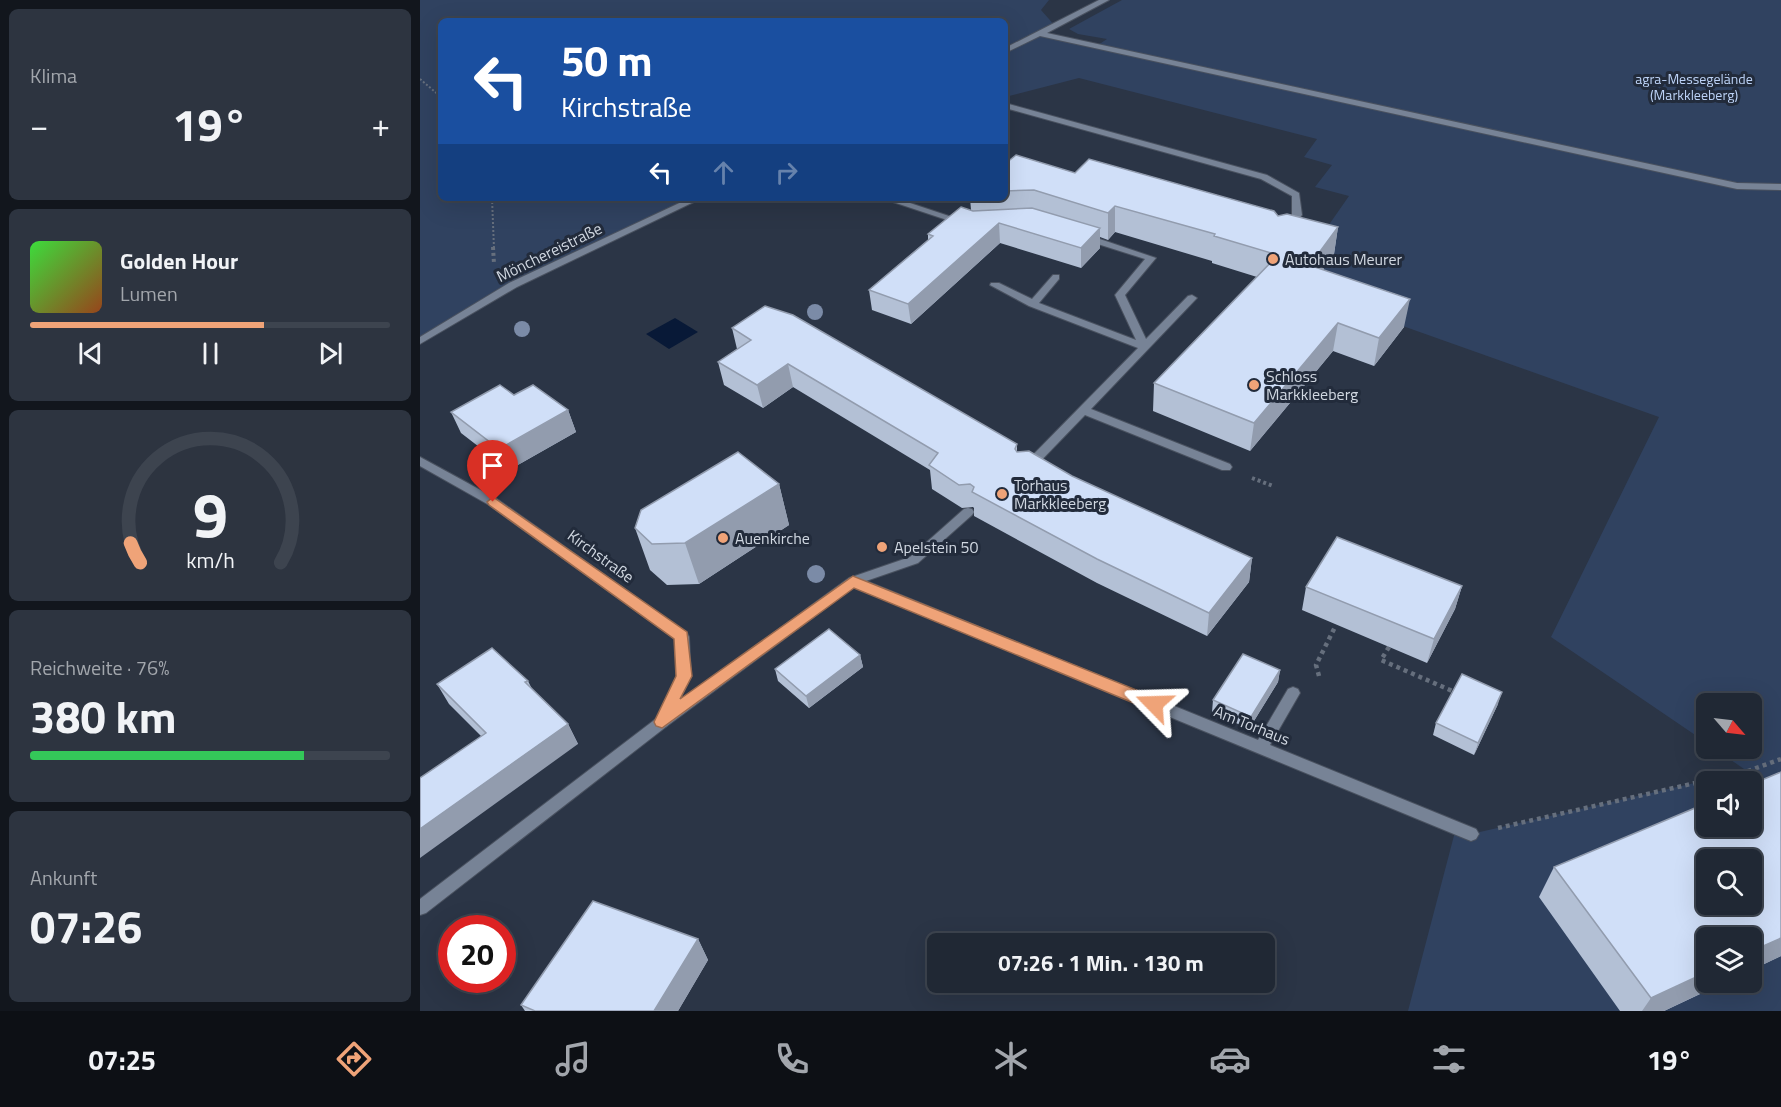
<!DOCTYPE html>
<html lang="de">
<head>
<meta charset="utf-8">
<style>
  body { margin:0; font-family:"Titillium Web",sans-serif; background:#2d3440; color:#f1f3f6; height:100vh; display:flex; flex-direction:column; font-size:22px; white-space:nowrap }
  * { box-sizing:border-box; margin:0 }
  p { font-size:20px; color:#a2a6ac }
  .icon { flex:none; width:33px; height:33px; fill:none; stroke:currentColor; stroke-width:2; stroke-linecap:round; stroke-linejoin:round }
  .map { position:relative; flex:1; overflow:hidden }
  .drawer { display:flex; flex-direction:column; gap:9px; padding:9px; background:#12161d; width:420px }
  .drawer>* { flex:none }
  .banner { position:absolute; left:18px; top:18px; width:570px; height:183px; border-radius:9px; box-shadow:0 6px 24px #0002,0 0 0 2px #3d444f; background:#1a4fa0; color:#fff; overflow:hidden }
  .needle { width:39px; rotate:118deg }
  .buttons { position:absolute; left:1276px; top:693px; display:grid; gap:12px }
  .buttons a { display:grid; place-items:center; width:66px; height:66px; border-radius:9px; background:#202834; box-shadow:0 6px 24px #0002,0 0 0 2px #3d444f; font-size:30px }
  .speed { position:absolute; left:18px; top:915px; display:flex; gap:12px; font-size:30px; font-weight:700; text-align:center }
  .speed>* { display:grid; place-content:center; width:78px; height:78px; border-radius:50%; background:#202834; box-shadow:0 6px 24px #0002,0 0 0 2px #3d444f; line-height:1 }
  .speed .limit { border:9px solid #d22; background:#fff; color:#111 }
  .pin { position:absolute; display:grid; place-items:center; width:51px; height:51px; color:#fff; margin:-62px -26px; border-radius:50% 50% 50% 0; rotate:-45deg; box-shadow:0 0 6px #0007 }
  .pin .icon { rotate:45deg }
  .me { position:absolute; width:66px; margin:-33px; rotate:292deg; stroke-linejoin:round; filter:drop-shadow(0 0 4px #0008) }
  .turn { display:flex; align-items:center; gap:21px; height:126px; padding:0 24px; font-size:27px }
  .turn .icon { width:78px; height:78px; stroke-width:2.5 }
  .turn b { display:block; font-size:42px; line-height:51px }
  .lanes { display:flex; align-items:center; height:57px; padding:0 24px; background:#0003; justify-content:center; gap:30px; direction:ltr }
  .lanes .off { opacity:.35 }
  .big { font-size:45px; font-weight:700; line-height:1.1 }
  .drawer .tile { flex:1; display:flex; flex-direction:column; justify-content:center; gap:9px; min-width:0; padding:0 21px; border-radius:9px; background:#2d3440 }
  .drawer .dial { align-items:center; gap:0 }
  .dial svg { height:156px; overflow:visible; fill:none; stroke:#3d444f; stroke-width:7; stroke-linecap:round; text-anchor:middle }
  .dial text { fill:#f1f3f6; stroke:none }
  .song { display:flex; align-items:center; gap:18px }
  .cover { width:72px; height:72px; border-radius:9px; background:linear-gradient(135deg,hsl(120 70% 55%),hsl(20 70% 35%)) }
  .played { height:6px; border-radius:3px; background:linear-gradient(90deg,#efa378 65%,#3d444f 65%) }
  .keys { display:flex; justify-content:space-around; direction:ltr }
  .heat { display:flex; justify-content:space-between; align-items:center; font-size:33px; direction:ltr }
  .charge { height:9px; border-radius:4px; background:linear-gradient(90deg,#34c759 76%,#3d444f 0) }
  .trip { position:absolute; left:507px; top:933px; width:348px; height:60px; border-radius:9px; background:#202834; box-shadow:0 6px 24px #0002,0 0 0 2px #3d444f; font-weight:700; line-height:60px; text-align:center }
  .dock { display:flex; height:96px; justify-content:space-around; align-items:center; background:#0d1015; color:#a2a6ac }
  .dock .icon { width:42px; height:42px }
  .dock .selected { color:#efa378 }
  .dock b { font-size:27px; color:#f1f3f6 }
  main { display:flex; flex:1; min-height:0 }
  .map>svg:first-child { display:block }
</style>
</head>
<body>
<main>
<section class="drawer">
<div class="tile"><p>Klima</p>
<div class="heat"><a>−</a><b class="big">19°</b><a>+</a></div>
</div>
<div class="tile">
<div class="song"><i class="cover"></i><div><b>Golden Hour</b><p>Lumen</p></div></div>
<div class="played"></div>
<div class="keys"><svg class="icon" aria-label="previous" viewBox="0 0 24 24"><path d="M18 5L8 12l10 7zM5 5v14"/></svg><svg class="icon" aria-label="pause" viewBox="0 0 24 24"><path d="M8 5v14M16 5v14"/></svg><svg class="icon" aria-label="next" viewBox="0 0 24 24"><path d="M6 5l10 7-10 7zM19 5v14"/></svg></div>
</div>
<div class="tile dial"><svg viewBox="0 0 100 80">
<path d="M14 69A42 42 0 1 1 86 69"/>
<path d="M14 69A42 42 0 0 1 9 59" stroke="#efa378"/>
<text x="50" y="56" font-size="32" font-weight="700">9</text>
<text x="50" y="72" font-size="11">km/h</text>
</svg></div>
<div class="tile"><p>Reichweite · 76%</p><b class="big">380 km</b><div class="charge"></div></div>
<div class="tile"><p>Ankunft</p><b class="big">07:26</b></div>
</section>
<div class="map">
<svg width="1361" height="1011" viewBox="0 0 1361 1011">
  <rect width="100%" height="100%" fill="#2b3546"/>
  <path fill="#304260" fill-rule="evenodd" d="M0 0H629L621 10 636 27 624 33 678 45 687 39 658 34 649 29 702 0H1361V1011H988L1036 828 1051 834 1327 771 1295 749 1332 748V704H1287V743L1131 637 1239 417 887 292 892 249 929 196 895 187 912 165 884 157 897 139 659 78 585 97V21H21V198H277L93 285 0 341ZM1287 782H1332V826H1287ZM1287 860H1332V904H1287ZM1287 938H1332V982H1287Z"/>
  <path fill="#081937" d="M255 318 278 332 249 349 226 334Z"/>
  <g fill="none" stroke-linecap="round" stroke-linejoin="round">
    <g stroke="#49515f" stroke-width="2">
      <path id="service" d="M679 0H689L627 33 1317 183 1361 184V190L1317 189 620 36 585 53V48Z
        M585 103 847 175 879 193 882 215 870 229H864L862 227 872 215V196L841 179 585 108Z
        M270 198H282L97 287 0 344V337L89 283Z
        M461 198H475L547 222 545 224H539Z
        M665 234 736 258 705 295 726 339 768 296 772 295 777 298 671 409 810 464 812 467 810 470H802L665 415 611 471H603L601 468 603 465 718 348 609 306 570 285 571 283H579L612 299 633 275H639V279L619 303 716 340 695 295 725 259 662 239V235Z
        M548 508 552 509 554 512 552 515 498 563 446 581 838 740 868 689 873 687 878 689 880 693 850 745 1056 829 1059 834 1056 839 1051 841 1046 839 434 587 247 726 242 728 237 726 235 722 237 718 429 578 490 557 544 509Z"/>
    </g>
    <g stroke="#49515f" stroke-width="2">
      <path id="minor" d="M0 457 77 499 267 633 269 637 271 676 247 726 6 913 0 915V899L237 718 257 676 255 639 69 505 0 466Z"/>
    </g>
    <path stroke="#666f7d" stroke-width="2" stroke-dasharray="2 2" stroke-linecap="butt" d="M0 79 21 97
      M72 198 74 249"/>
    <path stroke="#666f7d" stroke-width="4" stroke-dasharray="3 3" stroke-linecap="butt" d="M73 247 74 264
      M832 478 853 486"/>
    <path stroke="#666f7d" stroke-width="4.5" stroke-dasharray="4 4" stroke-linecap="butt" d="M969 647 961 660 1037 693
      M899 676 896 665 916 625
      M1078 828 1328 771 1361 759"/>
    <use href="#service" fill="#778396" fill-rule="evenodd"/>
    <use href="#minor" fill="#778396" fill-rule="evenodd"/>
  </g>
  <g fill="#7b8ba7">
    <circle cx="395" cy="312" r="8"/>
    <circle cx="102" cy="329" r="8"/>
    <circle cx="396" cy="574" r="9"/>
  </g>
  <path fill="#b3c0d5" d="M585 164 655 173 858 216 918 227 914 254 903 269 984 327 954 366 913 351 830 451 733 411 734 383 837 277 792 263V261L695 232 688 240 680 237V248L661 268 580 243 491 324 452 310 449 290 508 240V234L551 210 550 198H585Z
    M312 328 597 444V452L832 558 829 582 787 636 677 583 554 516V508L553 507 542 508 512 489 510 470 373 387 343 408 304 385 298 362 317 349Z
    M94 395 148 410 156 432 89 470 41 433 31 412Z
    M359 484 369 525 279 584 247 585 230 570 215 528Z
    M1042 586 1035 609 1007 663 882 610 886 587Z
    M440 655 443 667 389 708 358 681 355 669Z
    M860 670 858 682 829 729 792 712 793 700Z
    M108 681 112 689 148 724 158 744 61 736 29 704 17 684Z
    M1078 704 1054 755 1013 735 1016 723Z
    M1361 772V956L1244 1011H1200L1119 897 1134 867Z
    M278 939 288 960 258 1011H105L101 1005Z"/>
  <path fill="#929cae" d="M695 206V232L688 240V213Z
    M579 223 580 243 491 324 488 304Z
    M918 227 914 254 887 292 890 265Z
    M680 228V248L661 268V248Z
    M990 299 984 327 954 366 959 338Z
    M918 323 913 351 830 451 834 423Z
    M368 364 373 387 343 408 337 385Z
    M148 410 156 432 89 470 79 449Z
    M359 484 369 525 279 584 265 543Z
    M832 558 829 582 787 636 789 613Z
    M1042 586 1035 609 1007 663 1014 639Z
    M440 655 443 667 389 708 386 696Z
    M860 670 858 682 829 729 831 717Z
    M1082 692 1078 704 1054 755 1058 743Z
    M148 724 158 744 0 858V829Z
    M1361 938V956L1332 970V951Z
    M278 939 288 960 258 1011H234Z
    M1287 972V982H1305L1244 1011H1222L1231 998Z"/>
  <path fill="#d0dff8" stroke="#929cae" stroke-width="1.5" fill-rule="evenodd" d="M596 155 655 173 669 159 854 211 858 216 867 214 918 227 890 265 886 264 990 299 959 338 918 323 834 423 734 383 858 255 794 236 795 234 695 206 688 213 614 190 585 191V164Z
    M541 207 553 211 612 208 680 228 661 248 579 223 488 304 449 290 513 236 508 234Z
    M345 306 373 315 597 444 595 449 597 452 609 451 652 476 832 558 789 613 677 559 552 492 554 487 550 484 539 485 509 465 518 453 368 364 337 385 298 362 331 340 312 328Z
    M80 385 94 395 113 385 148 410 79 449 31 412Z
    M318 452 359 484 265 543 232 544 215 528 221 510Z
    M917 537 1042 586 1014 639 886 587Z
    M409 629 440 655 386 696 355 669Z
    M72 648 108 681 105 682 148 724 0 829V778L66 733 17 684Z
    M823 654 860 670 831 717 793 700Z
    M1042 674 1082 692 1058 743 1016 723Z
    M1361 772V938L1332 951V938H1287V972L1231 998 1134 867 1287 803V826H1332V784ZM1287 860H1332V904H1287Z
    M173 901 278 939 234 1011H115L101 1005Z"/>
  <path fill="#efa378" stroke="#9b6a4e" stroke-width="1.5" d="M73 497 267 632 272 676 260 699 433 576 739 699 741 704 739 709 734 710 728 709 434 588 242 728 236 726 234 722 256 676 254 639 69 505 67 502Z"/>
  <g fill="#efa378" stroke="#222b3b" stroke-width="2">
    <circle cx="853" cy="259" r="6"/>
    <circle cx="834" cy="385" r="6"/>
    <circle cx="582" cy="494" r="6"/>
    <circle cx="303" cy="538" r="6"/>
    <circle cx="462" cy="547" r="6"/>
  </g>
  <g text-anchor="middle" stroke-width="6" stroke-linejoin="round" paint-order="stroke">
    <g font-size="14" fill="#bcd2f6" stroke="#222b3b">
      <text x="1274" y="84">agra-Messegelände<tspan x="1274" dy="16">(Markkleeberg)</tspan></text>
    </g>
    <g font-size="16" fill="#d0d7e1" stroke="#222b3b">
      <text transform="translate(129 252) rotate(-26)" y="6">Mönchereistraße</text>
      <text transform="translate(181 556) rotate(36)" y="6">Kirchstraße</text>
      <text transform="translate(832 725) rotate(22)" y="6">Am Torhaus</text>
    </g>
    <g font-size="16" fill="#d0d7e1" stroke="#222b3b" text-anchor="start">
      <text x="865" y="265">Autohaus Meurer</text>
      <text x="846" y="382">Schloss<tspan x="846" dy="18">Markkleeberg</tspan></text>
      <text x="594" y="491">Torhaus<tspan x="594" dy="18">Markkleeberg</tspan></text>
      <text x="315" y="544">Auenkirche</text>
      <text x="474" y="553">Apelstein 50</text>
    </g>
  </g>
</svg>
<div class="buttons">
<a><svg class="needle" viewBox="-14 -14 28 28"><path d="M0-13l5 13h-10z" fill="#e53935"/><path d="M0 13l5-13h-10z" fill="#a2a6ac"/></svg></a>
<a><svg class="icon" aria-label="sound" viewBox="0 0 24 24"><path d="M4 9h4l5-4v14l-5-4H4zM17 9q2 3 0 6"/></svg></a>
<a><svg class="icon" aria-label="search" viewBox="0 0 24 24"><circle cx="10" cy="10" r="6"/><path d="M15 15l6 6"/></svg></a>
<a><svg class="icon" aria-label="layers" viewBox="0 0 24 24"><path d="M12 4l9 5-9 5-9-5zM3 14l9 5 9-5"/></svg></a>
</div>
<div class="speed"><div class="limit">20</div></div>
<div class="pin" style="left:73px;top:502px;background:#d93025"><svg class="icon" aria-label="arrive" viewBox="0 0 24 24"><path d="M6 21V4h12l-3 4 3 4H6"/></svg></div>
<svg class="me" style="left:734px;top:704px" viewBox="-20 -20 40 40"><path d="M0-17L14 15 0 8-14 15z" fill="#efa378" stroke="#fff" stroke-width="4"/></svg>
<div class="trip">07:26 · 1 Min. · 130 m</div>
<div class="banner">
<div class="turn"><svg class="icon" aria-label="left" viewBox="0 0 24 24"><path d="M17 20v-9H6M10 6l-5 5 5 5"/></svg><div><b>50 m</b>Kirchstraße</div></div>
<div class="lanes"><svg class="icon" aria-label="left" viewBox="0 0 24 24"><path d="M17 20v-9H6M10 6l-5 5 5 5"/></svg><svg class="icon off" aria-label="ahead" viewBox="0 0 24 24"><path d="M12 20V5M6 11l6-6 6 6"/></svg><svg class="icon off" aria-label="right" viewBox="0 0 24 24"><path d="M7 20v-9h11M14 6l5 5-5 5"/></svg></div>
</div>
</div>
</main>
<nav class="dock">
<b>07:25</b>
<svg class="icon selected" aria-label="directions" viewBox="0 0 24 24"><path d="M12 3l9 9-9 9-9-9zM9 14v-3h6M13 9l2 2-2 2"/></svg>
<svg class="icon" aria-label="music" viewBox="0 0 24 24"><path d="M9 18V5l10-2v13"/><circle cx="6" cy="18" r="3"/><circle cx="16" cy="16" r="3"/></svg>
<svg class="icon" aria-label="phone" viewBox="0 0 24 24"><path d="M5 4h4l2 5-3 2q2 4 5 5l2-3 5 2v4C11 20 4 13 5 4z"/></svg>
<svg class="icon" aria-label="climate" viewBox="0 0 24 24"><path d="M12 3v18M4 7l16 10M4 17L20 7"/></svg>
<svg class="icon" aria-label="car" viewBox="0 0 24 24"><path d="M5 17H2v-5l4-1 3-4h7l3 4 3 1v5h-3M9 17h6M6 11h13"/><circle cx="7" cy="17" r="2"/><circle cx="17" cy="17" r="2"/></svg>
<svg class="icon" aria-label="filters" viewBox="0 0 24 24"><path d="M4 7h16M4 17h16"/><circle cx="9" cy="7" r="2"/><circle cx="15" cy="17" r="2"/></svg>
<b>19°</b>
</nav>
</body>
</html>
